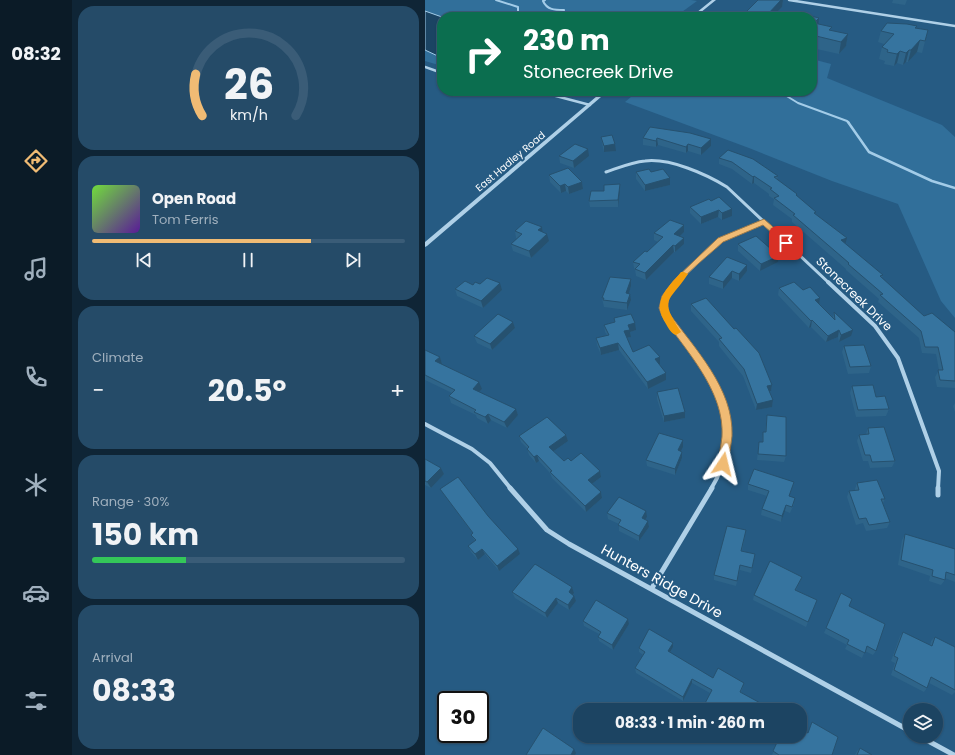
<!DOCTYPE html>
<html lang="en">
<head>
<meta charset="utf-8">
<style>
  body { margin:0; font-family:Poppins,sans-serif; background:#254b68; color:#f1f3f6; height:100vh; display:flex; flex-direction:column; font-size:15px; white-space:nowrap }
  * { box-sizing:border-box; margin:0 }
  p { font-size:13px; color:#a0b0be }
  .icon { flex:none; width:22px; height:22px; fill:none; stroke:currentColor; stroke-width:2; stroke-linecap:round; stroke-linejoin:round }
  .map { position:relative; flex:1; overflow:hidden }
  .side { display:flex; flex-direction:column; gap:6px; padding:6px; background:#0f2536; width:353px }
  .side>* { flex:none }
  .guide { position:absolute; left:12px; top:12px; width:380px; height:84px; border-radius:16px; box-shadow:0 1px 3px #0004,0 0 0 1px #3a5c77; background:#0b6e4f; color:#fff; overflow:hidden }
  .controls { position:absolute; left:478px; top:703px; display:grid; gap:8px }
  .controls a { display:grid; place-items:center; width:40px; height:40px; border-radius:50%; background:#1c4462; box-shadow:0 1px 3px #0004,0 0 0 1px #3a5c77; font-size:20px }
  .speed { position:absolute; left:12px; top:691px; display:flex; gap:8px; font-size:20px; font-weight:700; text-align:center }
  .speed>* { display:grid; place-content:center; width:52px; height:52px; border-radius:50%; background:#1c4462; box-shadow:0 1px 3px #0004,0 0 0 1px #3a5c77; line-height:1 }
  .speed .limit { border:2px solid #111; border-radius:6px; background:#fff; color:#111 }
  .pin { position:absolute; display:grid; place-items:center; width:34px; height:34px; color:#fff; margin:-17px; border-radius:8px; box-shadow:0 2px 6px #0006 }
  .me { position:absolute; width:44px; margin:-22px; rotate:10deg; stroke-linejoin:round; filter:drop-shadow(0 0 3px #0008) }
  .turn { display:flex; align-items:center; gap:14px; height:84px; padding:0 20px; font-size:18px }
  .turn .icon { width:52px; height:52px; stroke-width:2.5 }
  .turn b { display:block; font-size:28px; line-height:34px }
  .big { font-size:30px; font-weight:700; line-height:1.1 }
  .side .card { flex:1; display:flex; flex-direction:column; justify-content:center; gap:6px; min-width:0; padding:0 14px; border-radius:16px; background:#254b68 }
  .side .dial { align-items:center; gap:0 }
  .dial svg { height:104px; overflow:visible; fill:none; stroke:#3a5c77; stroke-width:7; stroke-linecap:round; text-anchor:middle }
  .dial text { fill:#f1f3f6; stroke:none }
  .song { display:flex; align-items:center; gap:12px }
  .cover { width:48px; height:48px; border-radius:6px; background:linear-gradient(135deg,hsl(100 70% 55%),hsl(270 70% 35%)) }
  .played { height:4px; border-radius:2px; background:linear-gradient(90deg,#f0bb74 70%,#3a5c77 70%) }
  .keys { display:flex; justify-content:space-around; direction:ltr }
  .heat { display:flex; justify-content:space-between; align-items:center; font-size:22px; direction:ltr }
  .charge { height:6px; border-radius:3px; background:linear-gradient(90deg,#34c759 30%,#3a5c77 0) }
  .trip { position:absolute; left:148px; top:703px; width:234px; height:40px; border-radius:16px; background:#1c4462; box-shadow:0 1px 3px #0004,0 0 0 1px #3a5c77; font-weight:700; line-height:40px; text-align:center }
  main { display:flex; flex:1; min-height:0 }
  .dock { display:flex; flex-direction:column; width:72px; justify-content:space-around; align-items:center; background:#0b1b27; color:#a0b0be }
  .dock .icon { width:28px; height:28px }
  .dock .selected { color:#f0bb74 }
  .dock b { font-size:18px; color:#f1f3f6 }
  .map>svg:first-child { display:block }
</style>
</head>
<body>
<main>
<nav class="dock">
<b>08:32</b>
<svg class="icon selected" aria-label="directions" viewBox="0 0 24 24"><path d="M12 3l9 9-9 9-9-9zM9 14v-3h6M13 9l2 2-2 2"/></svg>
<svg class="icon" aria-label="music" viewBox="0 0 24 24"><path d="M9 18V5l10-2v13"/><circle cx="6" cy="18" r="3"/><circle cx="16" cy="16" r="3"/></svg>
<svg class="icon" aria-label="phone" viewBox="0 0 24 24"><path d="M5 4h4l2 5-3 2q2 4 5 5l2-3 5 2v4C11 20 4 13 5 4z"/></svg>
<svg class="icon" aria-label="climate" viewBox="0 0 24 24"><path d="M12 3v18M4 7l16 10M4 17L20 7"/></svg>
<svg class="icon" aria-label="car" viewBox="0 0 24 24"><path d="M5 17H2v-5l4-1 3-4h7l3 4 3 1v5h-3M9 17h6M6 11h13"/><circle cx="7" cy="17" r="2"/><circle cx="17" cy="17" r="2"/></svg>
<svg class="icon" aria-label="filters" viewBox="0 0 24 24"><path d="M4 7h16M4 17h16"/><circle cx="9" cy="7" r="2"/><circle cx="15" cy="17" r="2"/></svg>
</nav>
<section class="side">
<div class="card dial"><svg viewBox="0 0 100 80">
<path d="M14 69A42 42 0 1 1 86 69"/>
<path d="M14 69A42 42 0 0 1 9 37" stroke="#f0bb74"/>
<text x="50" y="56" font-size="32" font-weight="700">26</text>
<text x="50" y="72" font-size="11">km/h</text>
</svg></div>
<div class="card">
<div class="song"><i class="cover"></i><div><b>Open Road</b><p>Tom Ferris</p></div></div>
<div class="played"></div>
<div class="keys"><svg class="icon" aria-label="previous" viewBox="0 0 24 24"><path d="M18 5L8 12l10 7zM5 5v14"/></svg><svg class="icon" aria-label="pause" viewBox="0 0 24 24"><path d="M8 5v14M16 5v14"/></svg><svg class="icon" aria-label="next" viewBox="0 0 24 24"><path d="M6 5l10 7-10 7zM19 5v14"/></svg></div>
</div>
<div class="card"><p>Climate</p>
<div class="heat"><a>−</a><b class="big">20.5°</b><a>+</a></div>
</div>
<div class="card"><p>Range · 30%</p><b class="big">150 km</b><div class="charge"></div></div>
<div class="card"><p>Arrival</p><b class="big">08:33</b></div>
</section>
<div class="map">
<svg width="530" height="755" viewBox="0 0 530 755">
  <rect width="100%" height="100%" fill="#265b83"/>
  <path fill="#316f9a" d="M0 0H266L272 1 250 17H225L217 13 194 11 148 17H17L0 11Z
    M0 50 17 58V66L0 61Z
    M387 59 406 64 402 78 517 125 530 137V318L516 301 473 204 407 181 324 148 200 102 213 91H387Z"/>
  <path fill="#1b4463" stroke="#a3cce8" d="M0 11 17 17V58L0 50Z"/>
  <g fill="none" stroke-linecap="round" stroke-linejoin="round">
    <path stroke="#a3cce8" stroke-width="2" d="M71 0 93 7V13L97 17
      M120 0 118 1C122 10 130 10 139 10L137 17
      M159 17 176 14 208 17
      M347 91 360 95 373 103 422 121 424 123"/>
    <path stroke="#a3cce8" stroke-width="2.5" d="M423 122 444 152 507 181 530 188"/>
    <path stroke="#afd0e7" stroke-width="2.5" d="M364 0 530 26
      M0 67 17 73
      M112 91 165 105"/>
    <path stroke="#afd0e7" stroke-width="3" d="M181 172C193 168 207 162 220 161 245 158 281 174 302 187L404 283
      M251 283 296 240 339 222"/>
    <path stroke="#afd0e7" stroke-width="4" d="M251 282C246 289 237 299 238 308 240 320 252 333 259 342 270 357 286 374 294 392 307 423 304 460 286 489
      M403 282 450 326 473 358 514 471 513 489
      M0 424 47 449 65 463 86 489"/>
    <path stroke="#afd0e7" stroke-width="5" d="M85 488 122 530 144 544 485 731
      M513 495V488
      M227 588 287 488
      M494 736 529 755"/>
    <path fill="#afd0e7" fill-rule="evenodd" d="M287 0H291L270 17H266Z
      M178 91H183L2 246 0 247V242Z"/>
  </g>
  <path fill="#2e6489" d="M333 0H358L357 7 347 17H321V12Z
    M468 0H482L480 5 467 3Z
    M387 17 393 24 406 31 423 34 421 46 414 54 387 48Z
    M491 28 503 30 497 53 492 52 483 62H481L478 65 472 63 469 66 459 64 460 61 454 59 457 47 459 44 453 42 456 31Z
    M225 127 286 146 276 155 263 151 261 153 233 145 231 147 218 145V138Z
    M176 137 191 151 179 152 177 143Z
    M134 156H164L149 168 135 163Z
    M294 158 353 176 352 180 372 194V196L420 244 458 275 457 278 499 316 530 332V388L512 387 510 377 514 370 511 354 497 353 494 338 453 302 454 299 421 270V269L367 222V219L348 205 349 199 344 196V194L329 183 327 184 307 169 294 164Z
    M211 172H226L245 178V185L220 191 211 179Z
    M124 175 157 182 158 189 144 194 141 191 136 193 125 182Z
    M195 184V191L193 207H165L164 201 179 191Z
    M286 201 307 209V216L297 220 293 217 276 224 265 213V207Z
    M117 227 118 232 124 241 106 258 88 251 86 244 92 239 91 238 90 231Z
    M259 232 255 236 259 238V244L250 252H249L221 280 211 276 210 269 209 268 208 262 222 252 233 242 229 240V233Z
    M313 244 354 256 353 262 335 271 313 251Z
    M302 257 322 271 314 281 307 278 298 289 284 284V277Z
    M55 284 77 290 58 308 32 296 30 289 48 285Z
    M206 286 204 293 206 300 202 310 179 307 177 298Z
    M354 288 378 290 395 298 394 304 408 317 409 312 426 336 414 342 413 337 401 342 386 327 384 328 353 295Z
    M266 304 347 385 346 391 344 392 348 400 347 407 331 410 318 376 294 346V342L266 311Z
    M189 318 211 330 205 332 206 337 202 338 208 352 235 357V364H234L241 380 223 389 194 350 176 355 172 345 171 338 182 335 180 332 179 325 189 322Z
    M88 322 90 328 67 350 52 343 49 336Z
    M419 346 446 366 444 373 423 374 417 352Z
    M0 350 15 357 17 364 57 389 54 392 91 409 93 415 82 428 66 420 63 424 52 418 51 415 26 403 24 396 27 393 0 380Z
    M427 386 451 397 464 409 461 416 431 417 425 393Z
    M232 392 260 412V418L239 422 232 399Z
    M530 403V412L528 406Z
    M342 415 361 456 359 462 332 460 334 442H337L338 432H340Z
    M443 428 470 461 467 467 445 468 443 461H438L432 441 434 435 441 434Z
    M141 435 143 441 129 451 139 461H146L175 471 176 477 167 484 176 492 177 498 161 512 127 478 125 473 114 461 111 463 104 455 102 449V448L96 442 94 436Z
    M258 447 256 451 257 458 250 475 222 466 221 460Z
    M0 459 16 468 19 474 6 488 0 485Z
    M369 482 364 496 369 504 365 513 360 511 356 522 336 515 337 509 342 496 323 490V484Z
    M432 483 460 499 458 503 465 522 462 528 441 531 438 523 431 525 422 497 424 491 430 490V489Z
    M15 489 63 516 95 554 74 571 60 554 53 560 46 552 43 546 50 541 46 535 48 534 19 495Z
    M182 513 222 517 220 520 223 521 224 527 214 541 194 531V524L183 519Z
    M480 534 530 549V582L520 578V580L516 585 504 581 505 576 473 565 477 540Z
    M320 536 317 551 330 554 326 573 315 570 311 586 289 580V575Z
    M377 577 371 590 392 600 381 627 328 600 329 595Z
    M147 587 149 593 148 595 151 601 144 610 133 603 122 618 90 598 87 592Z
    M416 593 424 606 451 651 448 655 440 651 437 658 420 649 422 645 399 633Z
    M203 619 204 624 188 650 174 641 173 637 174 634 159 626 158 621Z
    M478 632 505 645 506 641 510 637 530 647V692L527 695 504 683 502 688 499 692 466 675 470 663 466 661 475 636Z
    M248 643V647L245 653 288 678 318 687 316 692 338 710H277L285 693 267 683 258 701 211 673 210 668 218 655 214 652V648Z
    M387 722 407 755H347L355 736 383 733Z
    M315 736H326L324 741Z
    M435 748 447 755H430L432 751Z"/>
  <path fill="#26516f" d="M356 0H358L357 7 347 17H341L342 15Z
    M394 18 393 29 389 23Z
    M423 34 421 46 414 54 416 42Z
    M495 40 492 52 483 62 486 50Z
    M484 50 481 62 478 65 481 53Z
    M475 51 472 63 469 66 472 54Z
    M232 138 233 145 231 147V141Z
    M286 139V146L276 155V148Z
    M190 144 191 151 179 152V146Z
    M263 144V151L261 153V147Z
    M163 149 164 156 149 168 148 161Z
    M329 176V183L327 184 328 177Z
    M245 178V185L220 191V185Z
    M157 182 158 189 144 194 143 187Z
    M140 184 141 191 136 193 135 186Z
    M195 184V191L193 207V200Z
    M307 209V216L297 220V213Z
    M294 210 293 217 276 224V217Z
    M259 225V232L250 241 249 234Z
    M117 227 118 233 113 230Z
    M122 234 124 241 106 258 104 251Z
    M259 238V244L250 252V246Z
    M422 238 420 245 416 240Z
    M248 245 249 252 221 280 220 273Z
    M354 256 353 262 335 271 336 264Z
    M322 265V271L314 281V274Z
    M307 271V278L298 289V282Z
    M206 279V286L202 300 201 293Z
    M75 283 77 290 58 308 56 301Z
    M205 294 206 300 202 310V303Z
    M395 298 394 305 390 300Z
    M387 320 386 327 384 328 386 321Z
    M88 322 90 328 67 350 65 344Z
    M210 323 211 330 205 332 206 337 200 338 199 331 203 325Z
    M414 330 413 337 401 342 403 336Z
    M428 330 426 336 414 342 416 335Z
    M193 343 194 350 176 355 175 348Z
    M15 357 17 364 13 367 10 361Z
    M235 357V364L230 366V359Z
    M241 373V380L223 389 222 382Z
    M54 382 57 389 51 395 48 389Z
    M347 385 346 391 341 392 342 386Z
    M348 400 347 407 331 410 332 404Z
    M91 409 93 415 82 428 79 422Z
    M260 412V418L239 422V416Z
    M63 414 66 420 63 424 60 417Z
    M141 435 143 441 126 453 124 447Z
    M258 440V447L253 457V450Z
    M257 452V458L250 475V469Z
    M112 455 114 461 111 463 109 457Z
    M16 468 19 474 6 488 2 482Z
    M175 471 176 477 164 486 163 480Z
    M176 492 177 498 161 512 160 506Z
    M361 505 360 511 356 522 357 516Z
    M221 511 222 517 217 524V518Z
    M223 521 224 527 214 541V536Z
    M57 549 60 554 53 560 50 554Z
    M93 549 95 554 74 571 72 566Z
    M147 587 149 593 146 597 144 592Z
    M149 596 151 601 144 610 143 605Z
    M131 598 133 603 122 618 120 613Z
    M203 619 204 624 188 650 187 645Z
    M248 643V647L243 656V651Z
    M267 679V683L258 701V697Z
    M149 749 151 753 150 755H146Z"/>
  <path fill="#36749f" stroke="#26516f" d="M333 0H356L342 15 321 12Z
    M382 15 394 18 389 23 407 27 404 30 423 34 416 42 387 35V17H380Z
    M462 23 482 24 492 26 490 28 503 30 500 41 495 40 486 50H484L481 53 475 51 472 54 462 52 463 50 457 47 469 34 456 31Z
    M225 127 265 133 286 139 276 148 263 144 261 147 232 138 231 141 218 138Z
    M187 135 190 144 179 146 176 137Z
    M150 144 163 149 148 161 134 156Z
    M303 150 328 159 353 176 349 177 372 194 371 195 391 212 389 213 422 238 416 240 458 275 455 276 499 316 507 313 530 332V381L515 380 513 370H518L513 347H500L496 331 455 295 458 294 423 264 424 263 368 215 370 214 349 198 354 196 345 189 347 188 329 176 328 177 307 162 294 158Z
    M143 168 157 182 143 187 140 184 135 186 124 175Z
    M224 169 226 172 238 169 245 178 220 185 211 172Z
    M195 184 193 200 164 201 166 191H179V185Z
    M294 197 307 209 297 213 294 210 276 217 265 207 284 199 286 201Z
    M245 220 259 225 249 234 259 238 250 246 248 245 220 273 210 269 215 264 208 262 220 251 222 252 238 237 229 233Z
    M101 221 117 227 113 230 122 234 104 251 86 244 97 234 90 231Z
    M331 236 354 256 336 264 313 244Z
    M302 257 322 265 314 274 307 271 298 282 284 277Z
    M185 277 206 279 201 293 205 294 202 303 178 300 179 298H177Z
    M62 278 75 283 56 301 30 289 40 281 48 285 50 282 55 284Z
    M369 282 378 290 385 287 395 298 390 300 410 320 409 312 428 330 416 335 414 330 403 336 387 320 386 321 354 288Z
    M281 298 309 329 311 328 334 353 347 385 342 386 348 400 332 404 319 369 294 339 297 338 266 304Z
    M73 314 88 322 65 344 49 336Z
    M206 314 210 323 203 325 205 330 199 331 208 352 224 345 235 357 230 359 241 373 222 382 193 343 175 348 171 338 184 335 179 325 190 322 189 318Z
    M439 345 446 366 425 367 419 346Z
    M0 350 15 357 10 361 54 382 48 389 91 409 79 422 63 414 60 417 49 412 51 410 24 396 30 390 0 375Z
    M448 385 451 397 460 396 464 409 433 410 427 386Z
    M253 388 260 412 239 416 232 392Z
    M342 415 361 417V456L333 454 334 442H338V432H341Z
    M122 417 141 435 124 447 139 461 143 458 146 461 156 453 175 471 163 480 176 492 160 506 125 472 127 471 112 455 109 457 102 449 104 447 94 436Z
    M459 427 470 461 447 462 445 455H440L434 435 444 434 443 428Z
    M234 433 258 440 253 450 257 452 250 469 221 460Z
    M0 459 16 468 2 482 0 481Z
    M329 469 369 482 364 496 370 498 367 507 361 505 357 516 337 509 344 491 323 484Z
    M33 477 63 516 93 549 72 566 57 549 50 554 43 546 51 540 46 535 48 533 15 489Z
    M452 480 460 499H456L465 522 444 525 441 518 434 519 424 491 434 490 432 483Z
    M194 497 221 511 217 518 223 521 214 536 193 525 196 520 182 513Z
    M302 526 321 530 316 551 330 554 327 568 315 565 312 581 289 575Z
    M480 534 530 549V575L521 572 520 580 507 576 508 570 476 560Z
    M345 561 377 577 370 590 392 600 383 622 329 595Z
    M110 564 147 587 144 592 149 596 143 605 131 598 120 613 87 592Z
    M416 593 427 599 424 606 460 624 451 651 442 646 440 653 422 644 424 640 401 628Z
    M171 600 203 619 187 645 173 637 176 632 158 621Z
    M224 629 248 643 243 651 288 678 293 668 319 683 315 692 339 705 337 710H278L277 709 287 690 267 679 258 697 210 668 220 652 214 648Z
    M478 632 507 646 510 637 530 647V690L506 677 502 688 469 670 473 658 469 656Z
    M387 722 413 737 407 755H354L348 751 355 736H375V729L383 733Z
    M118 728 149 749 146 755H101Z
    M435 748 447 755H432Z"/>
  <path fill="#f0bb74" stroke="#9c7a4b" d="M339 219 364 241V244H359L338 225 298 242C283 256 255 277 245 295 243 300 242 308 244 313 270 349 309 389 307 436 306 446 304 455 303 464L302 467 298 468 294 467 293 464C294 455 296 446 297 437 300 391 261 351 237 316L234 308 237 296 249 280 293 238Z"/>
  <path fill="#f59e0b" d="M256 272H259L263 274C243 304 234 297 256 332L251 335C247 334 243 328 241 324 226 301 242 289 256 272Z"/>
  <g text-anchor="middle" stroke-width="4" stroke-linejoin="round" paint-order="stroke">
    <g font-size="10" fill="#fff" stroke="#265b83">
      <text transform="translate(85 161) rotate(-40)" y="4">East Hadley Road</text>
    </g>
    <g font-size="12" fill="#fff" stroke="#265b83">
      <text transform="translate(429 294) rotate(44)" y="4">Stonecreek Drive</text>
    </g>
    <g font-size="14" fill="#fff" stroke="#265b83">
      <text transform="translate(237 581) rotate(29)" y="5">Hunters Ridge Drive</text>
    </g>
  </g>
</svg>
<div class="controls">
<a><svg class="icon" aria-label="layers" viewBox="0 0 24 24"><path d="M12 4l9 5-9 5-9-5zM3 14l9 5 9-5"/></svg></a>
</div>
<div class="speed"><div class="limit">30</div></div>
<div class="pin" style="left:361px;top:243px;background:#d93025"><svg class="icon" aria-label="arrive" viewBox="0 0 24 24"><path d="M6 21V4h12l-3 4 3 4H6"/></svg></div>
<svg class="me" style="left:298px;top:464px" viewBox="-20 -20 40 40"><path d="M0-17L14 15 0 8-14 15z" fill="#f0bb74" stroke="#fff" stroke-width="4"/></svg>
<div class="trip">08:33 · 1 min · 260 m</div>
<div class="guide">
<div class="turn"><svg class="icon" aria-label="right" viewBox="0 0 24 24"><path d="M7 20v-9h11M14 6l5 5-5 5"/></svg><div><b>230 m</b>Stonecreek Drive</div></div>
</div>
</div>
</main>
</body>
</html>
